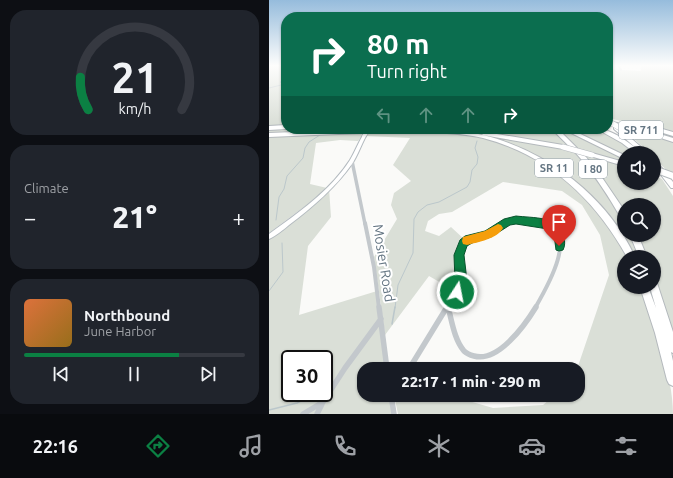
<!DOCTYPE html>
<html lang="en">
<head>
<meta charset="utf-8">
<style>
  body { margin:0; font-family:Ubuntu,sans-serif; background:#20242c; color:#f1f3f6; height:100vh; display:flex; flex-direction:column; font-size:15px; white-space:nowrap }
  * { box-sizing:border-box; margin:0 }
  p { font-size:13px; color:#9ea1a6 }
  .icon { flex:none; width:22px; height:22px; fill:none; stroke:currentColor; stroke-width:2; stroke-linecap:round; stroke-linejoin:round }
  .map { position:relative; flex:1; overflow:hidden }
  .drawer { display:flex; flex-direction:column; gap:10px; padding:10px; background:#0d0f14; width:269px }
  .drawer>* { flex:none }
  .top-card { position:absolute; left:12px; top:12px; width:332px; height:122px; border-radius:16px; box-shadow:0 1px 3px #0004; background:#0b6e4f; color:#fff; overflow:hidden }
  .buttons { position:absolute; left:348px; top:146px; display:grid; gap:8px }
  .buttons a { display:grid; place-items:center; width:44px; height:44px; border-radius:50%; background:#171b24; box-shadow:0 1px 3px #0004; font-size:20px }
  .speed { position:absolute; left:12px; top:350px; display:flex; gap:8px; font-size:20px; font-weight:700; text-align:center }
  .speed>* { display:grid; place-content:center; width:52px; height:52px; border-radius:50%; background:#171b24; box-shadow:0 1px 3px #0004; line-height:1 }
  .speed .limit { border:2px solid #111; border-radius:6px; background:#fff; color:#111 }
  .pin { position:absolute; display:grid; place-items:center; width:34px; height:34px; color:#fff; margin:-41px -17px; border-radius:50% 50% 50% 0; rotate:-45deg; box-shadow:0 0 4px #0007 }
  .pin .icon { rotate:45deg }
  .me { position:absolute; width:44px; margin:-22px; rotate:11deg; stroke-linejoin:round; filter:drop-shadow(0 0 3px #0008) }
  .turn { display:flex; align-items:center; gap:14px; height:84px; padding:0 20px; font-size:18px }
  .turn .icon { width:52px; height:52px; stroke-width:2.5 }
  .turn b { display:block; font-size:28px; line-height:34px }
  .lanes { display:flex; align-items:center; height:38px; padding:0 20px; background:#0003; justify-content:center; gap:20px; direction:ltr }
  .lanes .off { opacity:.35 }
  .big { font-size:30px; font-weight:800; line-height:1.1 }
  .drawer .tile { flex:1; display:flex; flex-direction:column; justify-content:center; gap:6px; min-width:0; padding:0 14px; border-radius:16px; background:#20242c }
  .drawer .dial { align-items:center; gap:0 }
  .dial svg { height:104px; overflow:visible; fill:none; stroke:#363941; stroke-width:7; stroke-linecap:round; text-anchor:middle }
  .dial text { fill:#f1f3f6; stroke:none }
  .song { display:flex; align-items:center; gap:12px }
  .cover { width:48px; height:48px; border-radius:6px; background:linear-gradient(135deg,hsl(20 70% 55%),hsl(40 70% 35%)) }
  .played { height:4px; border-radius:2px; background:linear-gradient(90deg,#0b8043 70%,#363941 70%) }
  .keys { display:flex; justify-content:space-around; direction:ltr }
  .heat { display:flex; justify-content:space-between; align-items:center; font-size:22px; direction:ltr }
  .trip { position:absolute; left:88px; top:362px; width:228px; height:40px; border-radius:16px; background:#171b24; box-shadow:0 1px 3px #0004; font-weight:800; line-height:40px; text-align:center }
  .tabs { display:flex; height:64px; justify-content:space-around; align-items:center; background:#090b0e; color:#9ea1a6 }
  .tabs .icon { width:28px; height:28px }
  .tabs .selected { color:#0b8043 }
  .tabs b { font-size:18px; color:#f1f3f6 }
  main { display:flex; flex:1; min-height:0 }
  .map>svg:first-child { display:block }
</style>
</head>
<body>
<main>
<section class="drawer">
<div class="tile dial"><svg viewBox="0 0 100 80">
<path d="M14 69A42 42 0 1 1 86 69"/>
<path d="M14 69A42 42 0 0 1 8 44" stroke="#0b8043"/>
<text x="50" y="56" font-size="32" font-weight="700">21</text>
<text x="50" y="72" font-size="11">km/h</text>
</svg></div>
<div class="tile"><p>Climate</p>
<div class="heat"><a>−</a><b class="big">21°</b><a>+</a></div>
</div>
<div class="tile">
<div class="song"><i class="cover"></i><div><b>Northbound</b><p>June Harbor</p></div></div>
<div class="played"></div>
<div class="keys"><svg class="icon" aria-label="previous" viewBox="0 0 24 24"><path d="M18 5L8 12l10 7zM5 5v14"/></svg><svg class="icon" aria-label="pause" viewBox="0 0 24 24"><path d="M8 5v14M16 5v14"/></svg><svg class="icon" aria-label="next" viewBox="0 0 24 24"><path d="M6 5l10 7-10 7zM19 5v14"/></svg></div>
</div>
</section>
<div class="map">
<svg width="404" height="414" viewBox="0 0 404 414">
  <rect width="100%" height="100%" fill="#fafaf8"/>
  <path fill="#dadfd7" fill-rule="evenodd" d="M0 66H17V125L0 126Z
    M372 66H404V133L339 118V69L372 71Z
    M349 125 404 141V175L401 174 385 157V153H381Z
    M0 129H98L0 134Z
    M175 129H282L302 148 222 133Z
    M288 129H295L355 158V162L310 149Z
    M299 129H330L342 135 367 153H355V156Z
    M100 131C138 131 176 130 212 138 276 152 329 200 358 257H355V287H372C384 326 404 373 404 414H129L125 395H188L193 399 224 408 274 405 286 395H309L308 369 340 275 331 235 313 205 293 191 234 182 183 212 170 214 159 221 156 231 170 236 182 227 195 239C183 252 190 259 189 275 188 280 187 286 186 291L160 276 116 335 105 257 128 219 122 205 125 193 142 181 124 165 141 138 97 136Z
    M96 132 89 141 71 140 47 143 41 184 58 188 47 198 0 233V137Z
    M215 136 264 143 307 153C319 167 353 209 355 226 355 229 355 232 355 235H360L369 257H363L348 229 281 164Z
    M315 155 355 166V183H385V176L393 179 404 196V335L385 276V257H378L367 235H385V205H355V211L333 177Z
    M60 188 62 217 39 246 30 315 108 291 118 369H95V395H122L125 414H0V237ZM21 359H55V393H21Z"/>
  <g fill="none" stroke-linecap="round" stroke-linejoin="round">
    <path stroke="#bbc7cb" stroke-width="1" d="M12 66 17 70
      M0 88 16 84 11 82 17 80
      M7 220 10 197 15 189 18 176 34 158 36 148 40 142 51 135
      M0 291 14 272 13 243
      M126 308 129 285 144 253 145 219 149 212 158 205 170 202 198 187 201 182 203 170 208 164 209 157 206 148 208 141"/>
    <path stroke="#bbc7cb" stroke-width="1.5" d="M123 324 126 307
      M0 410 28 403 47 393"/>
    <g stroke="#b3babf" stroke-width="2">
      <path id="secondary" d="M94 135H95L97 136C92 145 89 155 83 164 66 188 44 207 20 225 14 230 7 236 0 239V234C29 213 61 191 81 160 86 152 89 143 94 135Z"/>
    </g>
    <g stroke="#b4b9bd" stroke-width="2">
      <path id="highway" d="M339 121 371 128 404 138V142L367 130 339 123Z
        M17 125V129L0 130V126Z
        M347 126 349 127 379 153H366L353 143 328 129C342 129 356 140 367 148L345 129V127Z
        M383 126 404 132V136L381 129V127Z
        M103 129H142L139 131 0 137V133Z
        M144 129C168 129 191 130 214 135 278 151 338 196 366 257H358C326 199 279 155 214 138 192 133 169 132 147 131Z
        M283 129H289L317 157 334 179 355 210V219L352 218C340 197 327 177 312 159 303 148 292 139 283 129Z
        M294 129H301L355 155V159Z
        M216 132 294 145 297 147 294 149 214 135 213 134Z
        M323 153 355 162V166L321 156V154Z
        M385 160 387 161 404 182V188H402L385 166Z
        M361 235H369L378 257H370Z
        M385 282 388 283 389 286 404 332V353L402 352 404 361V386L400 384 398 380 386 333 371 287H379L387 308 381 287H385Z"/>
    </g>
    <path stroke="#c3c8cc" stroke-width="2" d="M350 66 352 70"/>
    <path stroke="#c3c8cc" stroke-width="3.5" d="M83 161 96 224
      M235 224C247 217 266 221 279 224"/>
    <path stroke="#c3c8cc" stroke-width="4" d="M96 223 105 267 110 308
      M178 308 191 284 190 251C195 238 209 239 220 234 226 231 231 226 237 223
      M266 308C277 289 312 230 274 223"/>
    <path stroke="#c3c8cc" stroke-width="5.5" d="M110 307 118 369
      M179 307C183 321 185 339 195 351 198 354 201 355 205 356 229 363 256 325 267 307
      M140 369 178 307
      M122 395 125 414
      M34 414 54 402 76 368 112 319
      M48 414 53 404"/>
    <use href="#secondary" fill="#fff" fill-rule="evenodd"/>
    <use href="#highway" fill="#fff" fill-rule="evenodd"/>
    <g stroke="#b3babf" stroke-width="5" stroke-linecap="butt">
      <path id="secondary-bridge" d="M95 136 100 129"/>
    </g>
    <g stroke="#b4b9bd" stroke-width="6" stroke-linecap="butt">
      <path id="highway-bridge-far1" d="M339 121 351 128
        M294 147 323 155"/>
    </g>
    <g stroke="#b4b9bd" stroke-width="8" stroke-linecap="butt">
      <path id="highway-bridge" d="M385 169 404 176"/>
    </g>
    <use href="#secondary-bridge" stroke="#fff" stroke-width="3.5"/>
    <use href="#highway-bridge-far1" stroke="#fff" stroke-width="5"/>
    <use href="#highway-bridge" stroke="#fff" stroke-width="6"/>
  </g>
  <linearGradient id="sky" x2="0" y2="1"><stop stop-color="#96bcdc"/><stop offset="0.53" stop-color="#fdfdfc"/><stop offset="1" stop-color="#fdfdfc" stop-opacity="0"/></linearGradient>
  <rect width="404" height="124" fill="url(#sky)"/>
  <path fill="#0b8043" stroke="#07532c" d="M247 216C262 218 295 216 295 237 296 242 296 246 294 250L290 251 287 250 285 234 279 229 247 224 241 225 222 237 203 243 198 246 195 255 198 281 192 296 188 298 184 296 182 292 186 281 185 255 191 240 196 236 216 231 235 219Z"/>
  <path fill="#f59e0b" d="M229 224 232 225 234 228C228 239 209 242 198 245L194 244 193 241 194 237 216 231Z"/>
  <g text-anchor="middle" stroke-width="4" stroke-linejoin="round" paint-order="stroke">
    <g fill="#fff" stroke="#939fa8" stroke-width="1">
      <rect x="350" y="121" width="44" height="18" rx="3"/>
      <rect x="266" y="159" width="38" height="18" rx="3"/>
      <rect x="310" y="160" width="28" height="18" rx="3"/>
    </g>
    <g font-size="11" font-weight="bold" fill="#657683">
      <text x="372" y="134">SR 711</text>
      <text x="285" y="172">SR 11</text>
      <text x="324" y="173">I 80</text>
    </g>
    <g font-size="14" fill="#657683" stroke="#fff">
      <text transform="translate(115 263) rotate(81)" y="5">Mosier Road</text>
    </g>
  </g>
</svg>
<div class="buttons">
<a><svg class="icon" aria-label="sound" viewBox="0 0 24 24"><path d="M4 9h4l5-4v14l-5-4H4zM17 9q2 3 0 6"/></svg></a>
<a><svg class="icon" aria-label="search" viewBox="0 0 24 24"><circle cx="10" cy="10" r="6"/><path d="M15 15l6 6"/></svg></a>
<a><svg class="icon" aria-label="layers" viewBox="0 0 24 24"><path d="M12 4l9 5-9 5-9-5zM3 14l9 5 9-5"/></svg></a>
</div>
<div class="speed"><div class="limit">30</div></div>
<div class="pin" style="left:290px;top:246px;background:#d93025"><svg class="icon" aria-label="arrive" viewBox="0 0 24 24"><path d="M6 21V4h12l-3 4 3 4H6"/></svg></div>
<svg class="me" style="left:188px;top:292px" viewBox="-20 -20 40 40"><circle r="17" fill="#0b8043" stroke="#fff" stroke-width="3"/><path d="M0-11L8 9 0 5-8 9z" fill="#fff"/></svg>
<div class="trip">22:17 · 1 min · 290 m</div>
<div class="top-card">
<div class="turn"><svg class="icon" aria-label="right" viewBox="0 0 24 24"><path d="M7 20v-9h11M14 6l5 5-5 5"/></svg><div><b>80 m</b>Turn right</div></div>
<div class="lanes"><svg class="icon off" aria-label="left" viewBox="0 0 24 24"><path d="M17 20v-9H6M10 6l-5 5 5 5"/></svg><svg class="icon off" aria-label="ahead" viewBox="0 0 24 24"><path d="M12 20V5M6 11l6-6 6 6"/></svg><svg class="icon off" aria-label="ahead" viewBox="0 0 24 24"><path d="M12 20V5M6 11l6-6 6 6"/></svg><svg class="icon" aria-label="right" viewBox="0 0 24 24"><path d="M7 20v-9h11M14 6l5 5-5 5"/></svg></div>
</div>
</div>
</main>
<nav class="tabs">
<b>22:16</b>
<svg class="icon selected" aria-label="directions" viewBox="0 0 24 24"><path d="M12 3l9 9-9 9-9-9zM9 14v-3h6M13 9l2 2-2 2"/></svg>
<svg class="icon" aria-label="music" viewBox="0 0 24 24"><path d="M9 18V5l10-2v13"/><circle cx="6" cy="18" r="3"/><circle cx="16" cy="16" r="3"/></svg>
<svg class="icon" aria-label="phone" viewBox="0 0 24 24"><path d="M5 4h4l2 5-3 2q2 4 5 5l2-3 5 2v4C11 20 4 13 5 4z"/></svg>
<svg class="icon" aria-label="climate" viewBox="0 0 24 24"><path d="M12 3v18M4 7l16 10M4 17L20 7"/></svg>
<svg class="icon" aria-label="car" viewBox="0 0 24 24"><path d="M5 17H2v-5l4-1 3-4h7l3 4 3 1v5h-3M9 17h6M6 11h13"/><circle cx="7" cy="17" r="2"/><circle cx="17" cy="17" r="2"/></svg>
<svg class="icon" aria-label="filters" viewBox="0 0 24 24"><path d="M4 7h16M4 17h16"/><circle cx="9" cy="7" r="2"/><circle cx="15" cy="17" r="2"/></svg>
</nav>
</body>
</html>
